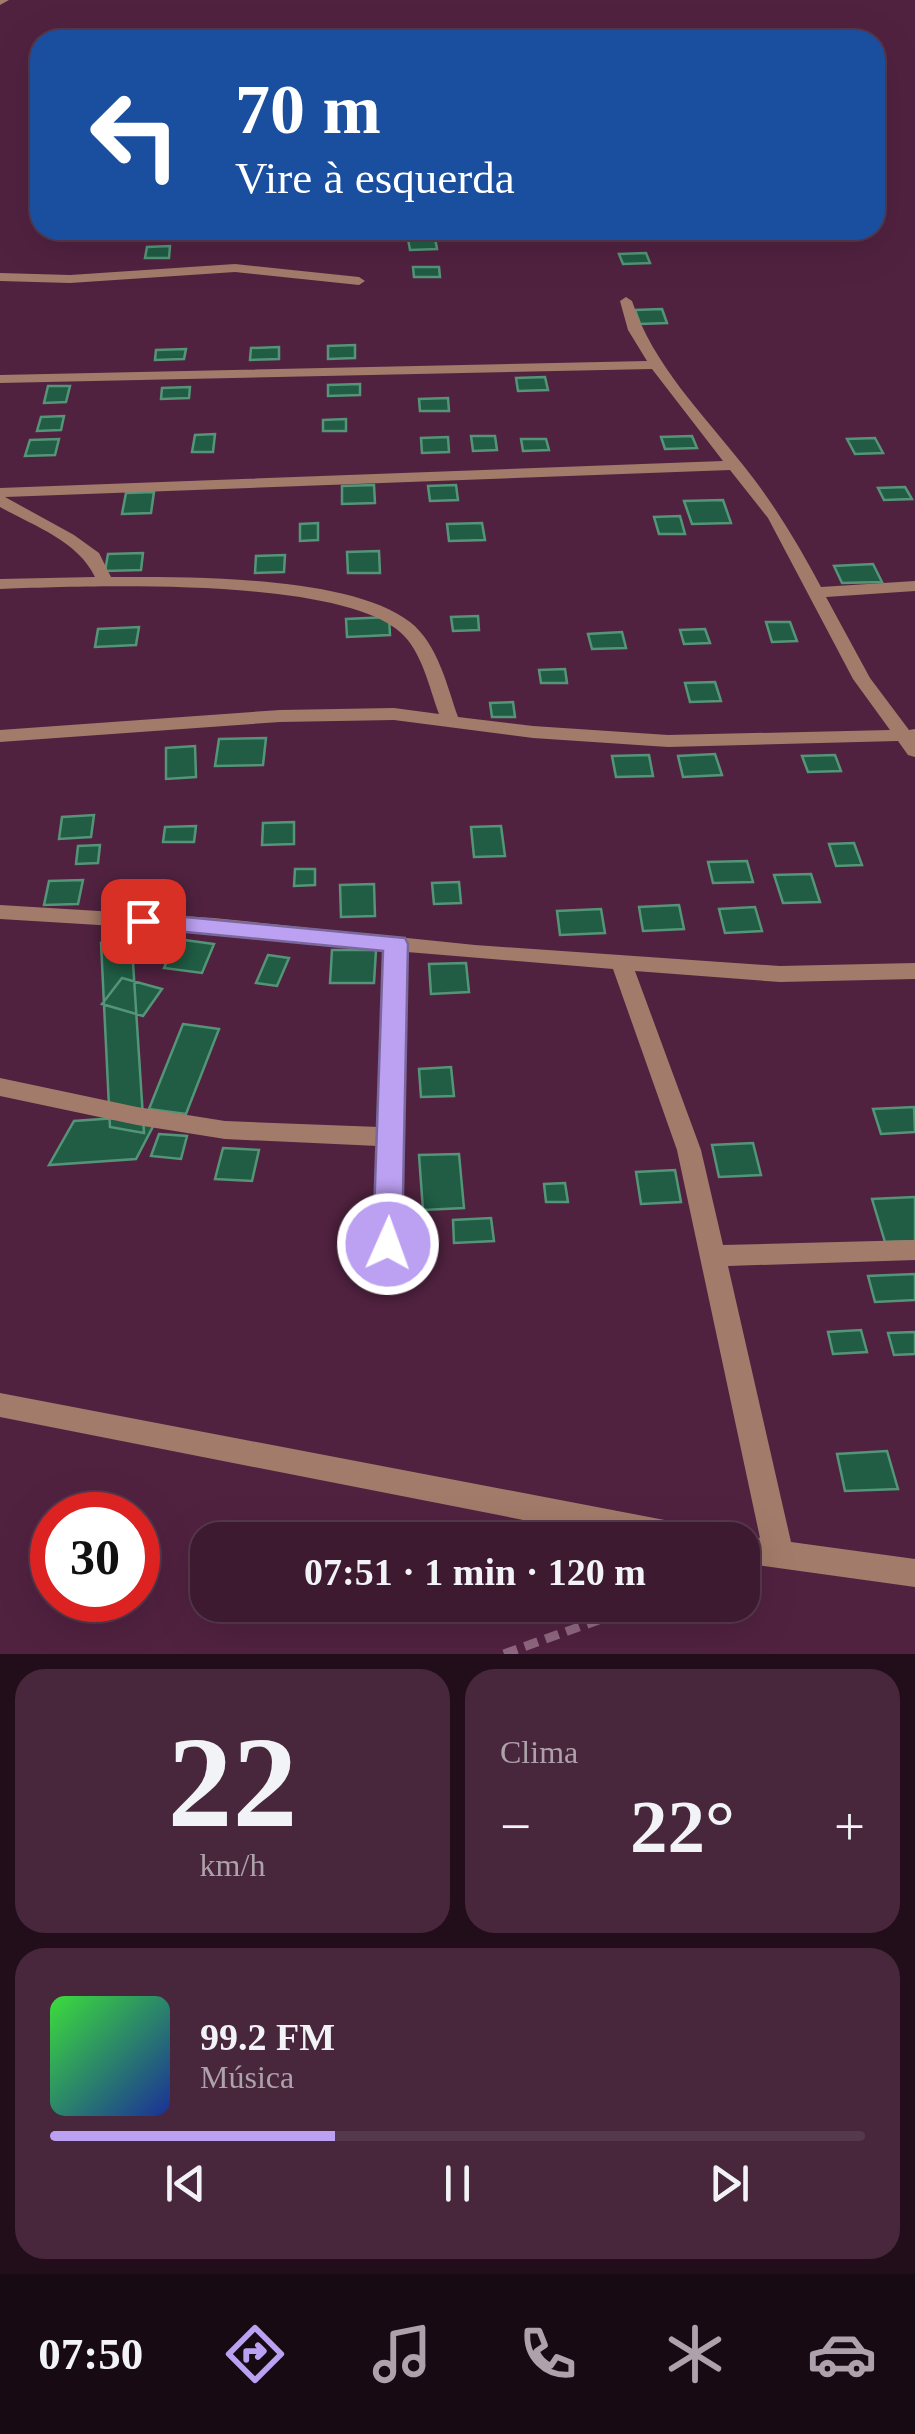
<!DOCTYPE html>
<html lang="pt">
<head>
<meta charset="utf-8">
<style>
  body { margin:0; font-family:"Times New Roman",serif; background:#48273c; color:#f1f3f6; height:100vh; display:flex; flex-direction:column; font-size:38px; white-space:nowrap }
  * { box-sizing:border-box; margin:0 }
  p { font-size:32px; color:#ada1ab }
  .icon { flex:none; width:55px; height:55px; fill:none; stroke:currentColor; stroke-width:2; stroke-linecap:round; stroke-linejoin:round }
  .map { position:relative; height:1654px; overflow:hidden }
  .drawer { display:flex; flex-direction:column; gap:15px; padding:15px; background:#220e1a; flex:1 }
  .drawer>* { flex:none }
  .guide { position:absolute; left:30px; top:30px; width:855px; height:210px; border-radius:30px; box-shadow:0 10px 40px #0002,0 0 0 2px #56384c; background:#1a4fa0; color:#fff; overflow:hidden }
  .speed { position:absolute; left:30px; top:1492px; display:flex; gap:20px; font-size:50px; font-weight:700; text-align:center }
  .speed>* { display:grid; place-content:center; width:130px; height:130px; border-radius:50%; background:#3d1a30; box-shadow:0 10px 40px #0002,0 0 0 2px #56384c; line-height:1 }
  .speed .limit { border:15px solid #d22; background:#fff; color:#111 }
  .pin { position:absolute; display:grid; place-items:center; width:85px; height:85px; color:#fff; margin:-42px; border-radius:20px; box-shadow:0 5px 15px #0006 }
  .me { position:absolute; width:110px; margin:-55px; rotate:2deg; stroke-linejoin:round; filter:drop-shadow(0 0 8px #0008) }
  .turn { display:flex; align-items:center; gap:35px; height:210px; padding:0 40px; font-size:45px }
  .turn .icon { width:130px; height:130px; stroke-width:2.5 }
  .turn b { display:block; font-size:70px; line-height:85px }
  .big { font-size:75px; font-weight:700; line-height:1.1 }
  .drawer .tile { flex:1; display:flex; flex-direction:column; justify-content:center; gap:15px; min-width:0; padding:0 35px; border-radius:30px; background:#48273c }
  .drawer .dial { align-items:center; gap:0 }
  .dial b { font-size:130px; line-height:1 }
  .song { display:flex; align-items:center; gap:30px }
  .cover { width:120px; height:120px; border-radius:15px; background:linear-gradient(135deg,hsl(120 70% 55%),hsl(230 70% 35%)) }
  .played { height:10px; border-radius:5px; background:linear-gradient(90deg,#bca0f2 35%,#56384c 35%) }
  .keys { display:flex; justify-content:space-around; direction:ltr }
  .heat { display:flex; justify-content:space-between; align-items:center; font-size:55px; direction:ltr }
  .drawer .tiles { flex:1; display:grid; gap:15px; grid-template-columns:1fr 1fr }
  .tile:last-child { grid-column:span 2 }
  .trip { position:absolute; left:190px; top:1522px; width:570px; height:100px; border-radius:30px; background:#3d1a30; box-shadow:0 10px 40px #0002,0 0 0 2px #56384c; font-weight:700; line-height:100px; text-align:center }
  .tab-bar { display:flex; height:160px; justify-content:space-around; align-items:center; background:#180a13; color:#ada1ab }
  .tab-bar .icon { width:70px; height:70px }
  .tab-bar .active { color:#bca0f2 }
  .tab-bar b { font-size:45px; color:#f1f3f6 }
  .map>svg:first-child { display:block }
</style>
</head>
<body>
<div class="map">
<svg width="915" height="1654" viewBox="0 0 915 1654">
  <rect width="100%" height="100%" fill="#512240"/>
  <path fill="#205d44" stroke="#549578" stroke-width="2.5" d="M435 238 437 249 410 250 408 239Z
    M170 246 169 258H145L147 247Z
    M646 253 650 263 623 264 619 254Z
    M413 267H439L440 277H414Z
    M662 309 667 323 640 324 635 310Z
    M355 345V358L328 359V346Z
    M279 347V359L250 360 251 348Z
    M186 349 184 359 155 360 156 350Z
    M545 377 548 390 518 391 516 378Z
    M360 384V395L328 396V385Z
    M48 386H70L66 402 44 403Z
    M190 387 189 398 161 399 162 388Z
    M448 398 449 411H420L419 399Z
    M64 416 61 430 37 431 41 417Z
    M346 419V431H323V420Z
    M215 434 213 452H192L195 435Z
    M471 436H495L497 450 473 451Z
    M692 436 697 448 665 449 661 437Z
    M448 437 449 452 422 453 421 438Z
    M875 438 883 453 855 454 847 439Z
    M59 439 55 455 25 456 30 440Z
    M521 439H546L549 450 523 451Z
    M374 485 375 503 342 504V486Z
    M456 485 458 500 430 501 428 486Z
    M905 487 912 499 884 500 878 488Z
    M154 492 151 513 122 514 126 493Z
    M723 500 731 523 692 524 684 501Z
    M680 516 685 534H659L654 517Z
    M318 523V540L300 541V524Z
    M482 523 485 540 449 541 447 524Z
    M379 551 380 573H348L347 552Z
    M143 553 141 570 105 571 108 554Z
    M285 555 284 572 255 573 256 556Z
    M873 564 882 582 842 583 834 566Z
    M478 616 479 630 453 631 451 617Z
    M389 617 390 635 347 637 346 619Z
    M766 622H790L797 641 772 642Z
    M139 627 136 645 95 647 98 629Z
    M705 629 710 643 684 644 680 630Z
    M622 632 626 648 592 649 588 634Z
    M565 669 567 683H541L539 670Z
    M715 682 721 701 690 702 685 683Z
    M513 702 515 717H492L490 703Z
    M266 738 263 765 215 766 219 739Z
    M195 746 196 777 166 779V748Z
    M715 754 722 775 683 777 678 756Z
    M649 755 653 776 616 777 612 756Z
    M835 755 841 771 808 772 802 756Z
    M94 815 91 837 59 839 62 817Z
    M294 822V844L262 845 263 823Z
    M196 826 194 842H163L165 827Z
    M501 826 505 856 474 857 471 827Z
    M854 843 862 865 836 866 829 844Z
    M100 845 98 863 76 864 78 846Z
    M747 861 753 882 713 883 708 862Z
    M295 869H315V885L294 886Z
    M811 874 820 902 783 903 774 875Z
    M83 880 78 904 44 905 49 881Z
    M459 882 461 903 434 904 432 883Z
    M374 884 375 916 341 917 340 885Z
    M679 905 684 929 643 931 639 907Z
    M755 907 762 931 725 933 719 909Z
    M601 909 605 933 560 935 557 911Z
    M177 939 214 944 202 973 164 968Z
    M101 943 132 947 144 1133 110 1127Z
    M332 950H376L374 983H330Z
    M268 955 289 958 277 986 256 983Z
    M466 963 469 992 431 994 429 964Z
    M122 978 162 989 143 1016 102 1004Z
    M183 1024 219 1029 186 1114 149 1109Z
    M451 1067 454 1096 421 1097 419 1069Z
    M914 1107 915 1132 881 1134 873 1109Z
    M159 1115 136 1159 49 1165 74 1121Z
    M159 1134 187 1136 181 1159 151 1156Z
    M753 1143 761 1175 719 1177 712 1145Z
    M223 1148 259 1150 252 1181 215 1179Z
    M459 1154 464 1208 423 1210 419 1155Z
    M675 1170 681 1202 641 1204 636 1172Z
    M565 1183 568 1202H546L544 1184Z
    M915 1197V1241L885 1242 872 1199Z
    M491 1218 494 1241 454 1243 453 1220Z
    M915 1274V1300L875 1302 868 1276Z
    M861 1330 867 1352 833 1354 828 1332Z
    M915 1332V1354L894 1355 888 1333Z
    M887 1451 898 1489 845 1491 837 1454Z"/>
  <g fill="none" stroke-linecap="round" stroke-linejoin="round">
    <path stroke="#906880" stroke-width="9" stroke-dasharray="14 8" stroke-linecap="butt" d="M504 1654 640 1605"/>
    <path fill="#a37b6a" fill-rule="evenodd" d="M0 0H9L0 5Z
      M235 264 359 277 365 281 359 285 235 272 70 283 0 281V273L70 275Z
      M626 297 632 301C653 365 703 414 743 465 773 502 798 544 821 587L915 581V591L826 597 870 678 909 730 915 729V757L908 755 898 741 668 747 533 738 394 720 280 722 0 742V730L280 710 394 708 439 714C429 687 422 651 400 632 336 576 87 586 0 589V579L95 577C78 541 34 526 0 507V488L723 461 652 369 0 383V375L647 361 628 330 620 301ZM730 470 768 518 853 679 890 730 668 735 533 726 458 717C447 686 438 644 410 622 349 575 188 577 111 577L99 553 74 535 5 497Z
      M0 905 214 918 475 945 780 966 915 963V979L780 982 635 971 701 1150 723 1245 915 1240V1260L728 1266 791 1542 915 1559V1587L742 1563V1540H731L742 1535 760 1538 677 1150 613 969 407 952 401 1244 397 1251 388 1254 379 1251 375 1244 378 1146 225 1139 137 1125 0 1096V1078L137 1107 225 1121 379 1127 385 950 214 932 0 919Z
      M0 1393 696 1526 706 1530 711 1540H625L0 1417Z"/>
  </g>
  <path fill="#bca0f2" stroke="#7a689d" stroke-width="2.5" d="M143 913 405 938 408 944 402 1244 398 1252 388 1256 377 1252 373 1244 383 951 134 927 131 921Z"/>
</svg>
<div class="speed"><div class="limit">30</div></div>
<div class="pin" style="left:143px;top:921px;background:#d93025"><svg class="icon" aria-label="arrive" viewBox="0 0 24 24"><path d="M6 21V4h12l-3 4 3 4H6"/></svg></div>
<svg class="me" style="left:388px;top:1244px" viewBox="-20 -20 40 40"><circle r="17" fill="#bca0f2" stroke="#fff" stroke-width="3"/><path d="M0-11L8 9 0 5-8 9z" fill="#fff"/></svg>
<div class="trip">07:51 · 1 min · 120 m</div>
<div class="guide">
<div class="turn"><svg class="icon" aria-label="left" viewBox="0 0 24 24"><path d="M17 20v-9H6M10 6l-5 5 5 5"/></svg><div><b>70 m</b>Vire à esquerda</div></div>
</div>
</div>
<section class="drawer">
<div class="tiles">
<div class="tile dial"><b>22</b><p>km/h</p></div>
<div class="tile"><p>Clima</p>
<div class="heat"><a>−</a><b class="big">22°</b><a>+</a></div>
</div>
<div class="tile">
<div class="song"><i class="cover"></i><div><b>99.2 FM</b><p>Música</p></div></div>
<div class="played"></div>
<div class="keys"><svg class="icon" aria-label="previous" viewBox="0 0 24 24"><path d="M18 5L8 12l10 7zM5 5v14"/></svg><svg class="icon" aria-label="pause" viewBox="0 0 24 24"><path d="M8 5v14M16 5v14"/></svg><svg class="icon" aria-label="next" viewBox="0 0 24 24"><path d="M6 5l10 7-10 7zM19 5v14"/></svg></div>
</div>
</div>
</section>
<nav class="tab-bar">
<b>07:50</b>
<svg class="icon active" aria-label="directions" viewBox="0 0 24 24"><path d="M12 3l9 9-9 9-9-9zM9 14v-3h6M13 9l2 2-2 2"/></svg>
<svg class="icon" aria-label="music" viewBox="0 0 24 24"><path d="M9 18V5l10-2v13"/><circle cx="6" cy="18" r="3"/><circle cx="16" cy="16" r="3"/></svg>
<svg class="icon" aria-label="phone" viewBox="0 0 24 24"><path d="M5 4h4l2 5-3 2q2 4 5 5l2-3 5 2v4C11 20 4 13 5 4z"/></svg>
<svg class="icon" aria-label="climate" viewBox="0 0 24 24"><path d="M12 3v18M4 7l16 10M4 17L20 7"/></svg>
<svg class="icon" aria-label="car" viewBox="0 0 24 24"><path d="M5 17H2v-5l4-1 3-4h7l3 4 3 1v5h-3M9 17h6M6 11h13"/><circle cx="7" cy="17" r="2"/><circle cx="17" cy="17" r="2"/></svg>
</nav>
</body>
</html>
